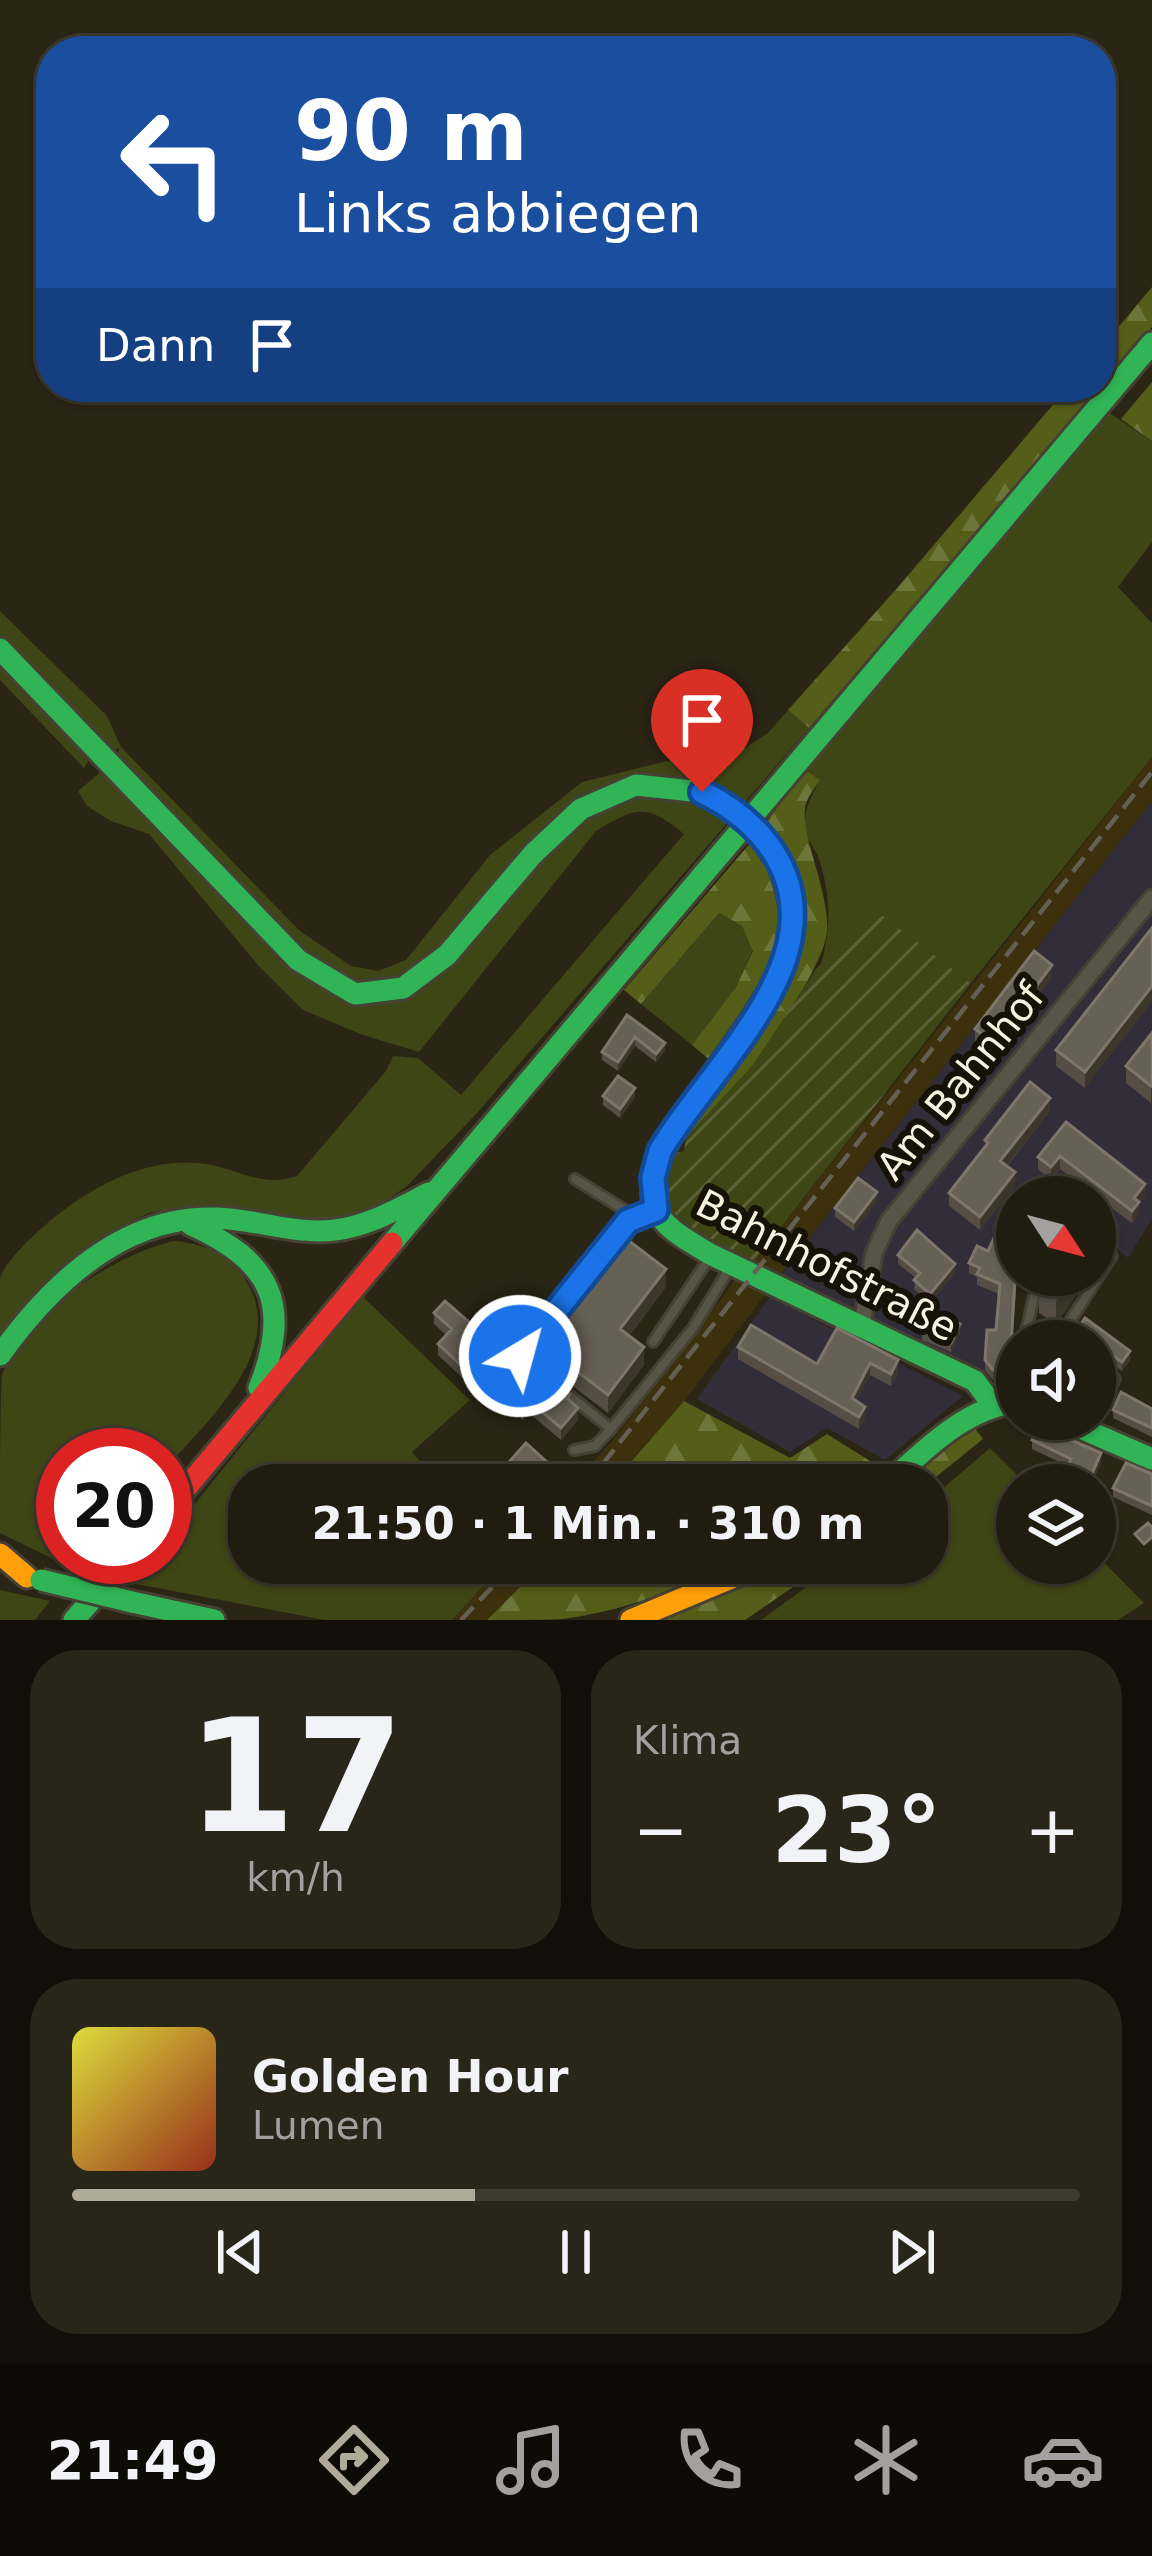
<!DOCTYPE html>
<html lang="de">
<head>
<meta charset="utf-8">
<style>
  body { margin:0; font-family:"DejaVu Sans",sans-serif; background:#282519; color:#f1f3f6; height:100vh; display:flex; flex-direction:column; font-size:45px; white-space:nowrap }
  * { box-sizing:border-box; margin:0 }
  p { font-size:39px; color:#a2a19f }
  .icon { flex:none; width:66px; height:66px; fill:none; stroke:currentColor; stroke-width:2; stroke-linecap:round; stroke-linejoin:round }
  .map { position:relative; height:1620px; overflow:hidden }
  .drawer { display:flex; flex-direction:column; gap:30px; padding:30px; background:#120f09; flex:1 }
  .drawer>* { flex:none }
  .hud { position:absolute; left:36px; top:36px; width:1080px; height:366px; border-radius:48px; box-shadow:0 3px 9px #0004,0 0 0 3px #3d3a30; background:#1a4fa0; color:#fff; overflow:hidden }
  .needle { width:78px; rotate:126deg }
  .tools { position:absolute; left:996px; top:1176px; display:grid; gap:24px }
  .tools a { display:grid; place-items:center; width:120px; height:120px; border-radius:50%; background:#201c10; box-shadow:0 3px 9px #0004,0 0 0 3px #3d3a30; font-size:60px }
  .speed { position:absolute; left:36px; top:1428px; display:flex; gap:24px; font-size:60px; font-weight:700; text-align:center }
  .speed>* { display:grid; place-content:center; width:156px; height:156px; border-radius:50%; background:#201c10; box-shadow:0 3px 9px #0004,0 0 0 3px #3d3a30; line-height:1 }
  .speed .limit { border:18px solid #d22; background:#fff; color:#111 }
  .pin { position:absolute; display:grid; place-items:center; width:102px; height:102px; color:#fff; margin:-123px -51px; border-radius:50% 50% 50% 0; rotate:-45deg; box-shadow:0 0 12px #0007 }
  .pin .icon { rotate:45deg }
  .me { position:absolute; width:132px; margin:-66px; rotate:37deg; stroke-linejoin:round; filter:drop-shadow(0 0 9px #0008) }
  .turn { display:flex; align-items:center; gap:42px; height:252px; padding:0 60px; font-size:54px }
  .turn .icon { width:156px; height:156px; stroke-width:2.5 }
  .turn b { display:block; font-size:84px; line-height:102px }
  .then { display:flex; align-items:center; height:114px; padding:0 60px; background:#0003; gap:24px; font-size:45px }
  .big { font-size:90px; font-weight:700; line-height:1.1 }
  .drawer .card { flex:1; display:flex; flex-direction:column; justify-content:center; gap:18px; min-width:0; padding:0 42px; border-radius:48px; background:#282519 }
  .drawer .dial { align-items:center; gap:0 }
  .dial b { font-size:156px; line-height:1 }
  .song { display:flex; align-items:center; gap:36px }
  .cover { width:144px; height:144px; border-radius:18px; background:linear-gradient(135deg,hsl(60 70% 55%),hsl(10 70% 35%)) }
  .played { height:12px; border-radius:6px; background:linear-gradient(90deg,#afaa99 40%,#3d3a30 40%) }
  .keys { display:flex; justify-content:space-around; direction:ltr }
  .heat { display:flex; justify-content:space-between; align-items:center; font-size:66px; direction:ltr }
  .drawer .tiles { flex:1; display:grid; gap:30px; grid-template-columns:1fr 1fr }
  .card:last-child { grid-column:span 2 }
  .trip { position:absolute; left:228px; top:1464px; width:720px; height:120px; border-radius:48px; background:#201c10; box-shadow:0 3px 9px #0004,0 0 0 3px #3d3a30; font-weight:700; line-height:120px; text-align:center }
  .dock { display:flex; height:192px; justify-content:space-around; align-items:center; background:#0d0b06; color:#a2a19f }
  .dock .icon { width:84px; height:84px }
  .dock .selected { color:#afaa99 }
  .dock b { font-size:54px; color:#f1f3f6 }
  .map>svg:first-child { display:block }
</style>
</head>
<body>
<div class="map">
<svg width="1152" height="1620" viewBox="0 0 1152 1620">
  <defs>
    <pattern id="forest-firs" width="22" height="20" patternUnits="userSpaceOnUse" patternTransform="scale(3)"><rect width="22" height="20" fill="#545e18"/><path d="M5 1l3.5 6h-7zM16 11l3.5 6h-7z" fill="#6d7639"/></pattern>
    <pattern id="garden-furrows" width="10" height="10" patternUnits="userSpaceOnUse" patternTransform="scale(3)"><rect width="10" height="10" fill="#3f4615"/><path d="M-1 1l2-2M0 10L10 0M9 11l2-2" fill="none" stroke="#5c6137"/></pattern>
  </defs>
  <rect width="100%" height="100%" fill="#2a2515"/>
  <path fill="#312e3a" d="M1152 801V1219L1128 1258 1095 1231V1197H1017L1013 1389 775 1282Z
    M770 1297 963 1396 885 1460 827 1428 790 1452 697 1399Z"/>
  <path fill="#3c300d" d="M1152 757V801L781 1274 752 1264Z
    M742 1271 771 1287 684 1401 611 1485H573L616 1436Z
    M505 1563H544L487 1620H452Z"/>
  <path fill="#3f4615" d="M1108 412 1152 441V542L1118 587 1152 623V757L971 983 872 909 819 971C831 933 832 898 819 859 815 848 805 837 805 825 804 808 813 794 820 780L806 770Z
    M0 611 107 716 121 747 300 931 351 966 378 971 406 960 490 855 582 782 667 761 739 752 769 732 788 710 809 728 477 1113 406 1187 379 1205 332 1224 189 1207 149 1213 116 1228 73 1257 0 1335C0 1318 0 1296 0 1279 3 1267 17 1252 27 1242 70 1199 134 1157 198 1163 235 1166 260 1189 297 1176L386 1071 393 1056 418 1058 461 1095 684 834C646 803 637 807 596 831L419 1052 363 1035 303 1010 257 964 149 834 111 821 87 806 78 791 115 760 120 748 107 751 0 642Z
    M0 662 87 754 89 760 84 768 0 680Z
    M719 913 742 926 753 950 736 987 692 1045 641 1004Z
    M174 1241C204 1244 228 1253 245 1279 290 1348 207 1421 165 1469V1455H63V1557H90L78 1571 0 1533C0 1505 0 1393 2 1375 29 1312 110 1256 174 1241Z
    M362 1296 470 1400 412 1452 440 1485H249V1563H505L452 1620H325L131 1583 152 1557H165V1541Z
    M990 1448 1027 1485H1017V1563H1095V1553L1144 1603 1118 1620H761L838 1564 844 1570 853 1563H927V1502Z
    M0 1590 50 1601 35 1620H0Z"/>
  <path fill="url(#forest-firs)" d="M1152 287V327L1101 386V348Z
    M1152 382V441L1121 419Z
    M1068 387H1100L809 728 788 710 899 586Z
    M806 770 820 780C816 787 808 796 806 804 798 831 830 891 827 931 825 972 723 1116 687 1137 684 1139 673 1142 670 1143 741 1049 860 941 766 822Z
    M752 841C814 923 763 991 711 1061L692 1045 736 987 753 951 742 926 719 913 641 1004 624 990Z
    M684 1401 790 1458 827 1434 886 1471 865 1485H611Z
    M973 1426 983 1439 926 1485H899Z
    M544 1563H734C680 1589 624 1611 563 1619 539 1620 512 1620 487 1620Z
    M782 1563H828L745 1620H657Z"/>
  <path fill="url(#garden-furrows)" d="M872 908 971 983 752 1264 694 1235 666 1205 664 1156 684 1151 686 1137 753 1065 816 969Z"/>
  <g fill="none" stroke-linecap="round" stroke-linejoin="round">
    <g stroke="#454133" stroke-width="14">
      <path id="lane" d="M575 1179 634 1216
        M564 1298 628 1221 654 1211
        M1024 1336 1063 1332 1112 1256 1095 1244
        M1024 1340 1039 1275
        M653 1342 708 1260
        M1095 1360 1115 1379 1095 1419
        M538 1370 520 1356 544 1324
        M564 1391 611 1429
        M574 1450 595 1446 611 1429 693 1328 731 1266"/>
    </g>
    <g stroke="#454133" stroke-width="21">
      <path id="street" d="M862 1326 874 1253 889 1221 1152 898"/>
    </g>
    <g stroke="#454133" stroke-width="27">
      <path id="fast" d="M0 649 298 960 355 994 403 988 447 955 533 854 581 809 636 785 702 792
        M775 853C785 880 794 904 791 933 780 1020 631 1142 655 1207 663 1229 691 1242 710 1254L975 1381 992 1404
        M191 1225C272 1261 292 1305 259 1388
        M392 1243 1152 343
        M0 1355C51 1284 122 1215 216 1218 257 1219 294 1235 335 1230 369 1226 399 1208 429 1193
        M1060 1419 1152 1459
        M886 1485C924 1451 964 1408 1017 1402
        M132 1602 214 1620
        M176 1612 186 1620
        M74 1620 129 1557"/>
    </g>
    <g stroke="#454133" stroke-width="27">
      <path id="slow" d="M0 1554 27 1577
        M631 1620 767 1563"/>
    </g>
    <g stroke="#454133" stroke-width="27">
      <path id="jam" d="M165 1513 392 1243"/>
    </g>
    <use href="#lane" stroke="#575448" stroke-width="8"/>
    <use href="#street" stroke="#575448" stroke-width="15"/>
    <use href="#fast" stroke="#30b455" stroke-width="21"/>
    <use href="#slow" stroke="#ff9f0a" stroke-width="21"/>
    <use href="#jam" stroke="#e5322d" stroke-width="21"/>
    <path stroke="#656056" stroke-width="4.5" stroke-dasharray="18 9" stroke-linecap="butt" d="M586 1485 1152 772
      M461 1620 515 1563"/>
    <g stroke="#454133" stroke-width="27" stroke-linecap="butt">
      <path id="fast-bridge" d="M702 792 743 817 775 853
        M41 1580 132 1602"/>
    </g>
    <use href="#fast-bridge" stroke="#30b455" stroke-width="21"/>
  </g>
  <path fill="#564e44" d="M1152 928 1085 1088 1056 1066V1050Z
    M1052 977 994 1055 975 1041V1029Z
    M627 1015 665 1051 656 1062 635 1046 618 1071 602 1060V1052Z
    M1152 1033 1151 1103 1126 1083V1066Z
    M603 1096 635 1097 620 1118 603 1105Z
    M1050 1111 1007 1166 1015 1186 980 1230 949 1206V1193L985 1147V1140Z
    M1066 1122 1145 1196 1139 1203V1214L1132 1223 1060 1169 1051 1180 1038 1169V1157Z
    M877 1202 854 1231 835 1217V1208Z
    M988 1251 1017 1275 1009 1386 993 1380 985 1370V1360L996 1330 999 1294 977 1285V1277L969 1273V1263Z
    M898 1255 955 1273 930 1303 914 1289 916 1278 898 1264Z
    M1090 1275 1056 1324 1039 1313V1287Z
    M666 1287 629 1336 644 1365 608 1413 533 1356V1338L574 1295Z
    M434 1313 496 1358 471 1386 438 1355V1344L446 1335 434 1324Z
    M837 1328 898 1372 891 1386 870 1375 856 1401 865 1419 859 1429 738 1359V1347L817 1364Z
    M1077 1330 1130 1360 1122 1371 1095 1351V1341H1081L1077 1339Z
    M922 1331 960 1333 951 1352 922 1340Z
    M509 1396 570 1401 578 1420 561 1440 529 1413 523 1420 509 1408Z
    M1152 1409V1437L1113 1418V1410Z
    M1068 1438 1101 1462 1091 1485H1085L1067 1477 1068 1466 1032 1449V1440Z
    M510 1461 547 1472 534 1485H525L510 1470Z
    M1152 1474V1515L1113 1497V1488Z"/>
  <path fill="#3d362a" d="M1052 965V977L994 1055V1043Z
    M1152 986V1002L1085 1088V1072Z
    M635 1037V1046L618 1071V1062Z
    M665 1043V1051L656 1062V1054Z
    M635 1088V1097L620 1118V1109Z
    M1050 1098V1111L1000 1174V1161Z
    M1060 1156V1169L1051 1180V1167Z
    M1015 1172V1186L980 1230V1217Z
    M1145 1184V1196L1139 1203V1214L1132 1223 1134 1198Z
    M877 1192V1202L854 1231V1222Z
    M1101 1232V1258L1095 1267V1241Z
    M955 1264V1273L930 1303V1294Z
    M666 1269V1287L620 1347V1329Z
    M1072 1275H1090L1056 1324V1298Z
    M960 1324V1333L951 1352V1343Z
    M496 1346V1358L471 1386V1374Z
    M644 1347V1365L608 1413V1395Z
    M1130 1351V1360L1122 1371V1362Z
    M1102 1357V1383L1095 1399V1373Z
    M898 1360V1372L891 1386V1374Z
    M870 1363V1375L852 1410V1398Z
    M529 1401V1413L523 1420V1408Z
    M865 1407V1419L859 1429V1417Z
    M578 1408V1420L561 1440V1428Z
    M1101 1453V1462L1090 1485V1478Z
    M547 1462V1472L534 1485H530V1480Z
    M1107 1495V1504L1095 1513V1504Z"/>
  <path fill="#676055" stroke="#7e766a" stroke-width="3" d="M1152 928V986L1085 1072 1056 1050Z
    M1034 951 1052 965 994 1043 975 1029Z
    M627 1015 665 1043 656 1054 635 1037 618 1062 602 1052Z
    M1152 1033V1084L1151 1086 1126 1066Z
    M618 1076 635 1088 620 1109 603 1096Z
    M1030 1082 1050 1098 1000 1161 1015 1172 980 1217 949 1193 988 1143 985 1140Z
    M1066 1122 1145 1184 1134 1198 1139 1202 1132 1211 1060 1156 1051 1167 1038 1157Z
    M858 1178 877 1192 854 1222 835 1208Z
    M917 1230 955 1264 930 1294 914 1280 920 1273 898 1255Z
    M620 1234 666 1269 620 1329 644 1347 608 1395 533 1338 568 1291 574 1295Z
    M994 1238 1017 1248 1009 1376 993 1370 985 1360 987 1330H996L1000 1284 977 1274 980 1268 969 1263 977 1246 988 1251Z
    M1041 1275H1072L1056 1298 1039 1287Z
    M445 1301 496 1346 471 1374 438 1344 452 1329 434 1313Z
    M932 1310 960 1324 951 1343 922 1331Z
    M1085 1318 1130 1351 1122 1362 1077 1330Z
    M751 1325 817 1364 837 1328 898 1360 891 1374 870 1363 852 1398 865 1407 859 1417 738 1347Z
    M1038 1329 1066 1341H1033Z
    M1095 1354 1102 1357 1095 1373Z
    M534 1366 570 1394 567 1398 578 1408 561 1428 529 1401 523 1408 509 1396Z
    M1121 1392 1152 1409V1428L1113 1410Z
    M1042 1419H1050L1068 1430 1064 1437 1101 1453 1090 1478 1067 1468 1071 1459 1032 1440Z
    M526 1443 547 1462 530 1480 510 1461Z
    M1126 1463 1152 1474V1506L1113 1488Z
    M1099 1484 1107 1495 1095 1504V1488Z
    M1148 1523 1152 1527V1537L1144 1544 1135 1534Z"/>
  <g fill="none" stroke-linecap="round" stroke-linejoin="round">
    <g stroke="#114b97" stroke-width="30">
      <path id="route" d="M520 1356 628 1221 656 1210 653 1178 660 1151C707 1070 837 961 777 858 760 829 733 807 702 792"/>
    </g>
    <use href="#route" stroke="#1a73e8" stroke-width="21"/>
  </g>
  <g text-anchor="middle" stroke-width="12" stroke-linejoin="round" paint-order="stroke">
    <g font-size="39" fill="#f7f1e0" stroke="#171207">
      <text transform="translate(960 1081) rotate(-51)" y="14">Am Bahnhof</text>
      <text transform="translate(827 1265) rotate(27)" y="14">Bahnhofstraße</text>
    </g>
  </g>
</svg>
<div class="tools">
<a><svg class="needle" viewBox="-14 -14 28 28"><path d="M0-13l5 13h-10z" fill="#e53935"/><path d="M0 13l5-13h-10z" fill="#a2a19f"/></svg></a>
<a><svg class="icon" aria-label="sound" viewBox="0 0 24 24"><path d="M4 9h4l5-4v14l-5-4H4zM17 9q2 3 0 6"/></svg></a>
<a><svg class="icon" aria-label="layers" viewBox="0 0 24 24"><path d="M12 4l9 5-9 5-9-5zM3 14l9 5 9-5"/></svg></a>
</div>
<div class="speed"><div class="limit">20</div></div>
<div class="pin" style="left:702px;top:792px;background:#d93025"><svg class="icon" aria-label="arrive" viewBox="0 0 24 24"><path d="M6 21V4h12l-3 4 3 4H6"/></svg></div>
<svg class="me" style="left:520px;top:1356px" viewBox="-20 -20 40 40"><circle r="17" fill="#1a73e8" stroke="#fff" stroke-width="3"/><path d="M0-11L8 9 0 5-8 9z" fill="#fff"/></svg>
<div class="trip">21:50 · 1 Min. · 310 m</div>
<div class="hud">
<div class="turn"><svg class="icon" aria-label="left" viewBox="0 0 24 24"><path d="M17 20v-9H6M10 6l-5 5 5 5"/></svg><div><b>90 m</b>Links abbiegen</div></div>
<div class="then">Dann<svg class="icon" aria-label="arrive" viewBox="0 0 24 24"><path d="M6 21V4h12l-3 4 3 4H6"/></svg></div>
</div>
</div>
<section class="drawer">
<div class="tiles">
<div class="card dial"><b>17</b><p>km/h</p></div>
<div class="card"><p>Klima</p>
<div class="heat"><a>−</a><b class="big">23°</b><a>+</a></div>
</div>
<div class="card">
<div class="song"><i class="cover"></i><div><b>Golden Hour</b><p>Lumen</p></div></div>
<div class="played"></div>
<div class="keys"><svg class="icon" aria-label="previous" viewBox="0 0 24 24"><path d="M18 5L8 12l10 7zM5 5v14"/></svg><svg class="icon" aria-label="pause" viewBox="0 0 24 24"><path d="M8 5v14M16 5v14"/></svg><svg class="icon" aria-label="next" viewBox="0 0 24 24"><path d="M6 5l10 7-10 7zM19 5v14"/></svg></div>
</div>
</div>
</section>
<nav class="dock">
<b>21:49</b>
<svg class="icon selected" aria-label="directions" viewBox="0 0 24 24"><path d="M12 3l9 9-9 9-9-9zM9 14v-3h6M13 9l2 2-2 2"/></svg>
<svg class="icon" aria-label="music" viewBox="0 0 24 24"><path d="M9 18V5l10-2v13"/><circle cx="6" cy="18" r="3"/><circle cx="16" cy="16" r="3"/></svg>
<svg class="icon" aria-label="phone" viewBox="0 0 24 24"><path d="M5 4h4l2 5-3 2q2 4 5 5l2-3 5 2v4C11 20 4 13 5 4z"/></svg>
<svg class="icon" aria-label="climate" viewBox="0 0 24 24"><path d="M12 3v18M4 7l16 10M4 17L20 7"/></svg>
<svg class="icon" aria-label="car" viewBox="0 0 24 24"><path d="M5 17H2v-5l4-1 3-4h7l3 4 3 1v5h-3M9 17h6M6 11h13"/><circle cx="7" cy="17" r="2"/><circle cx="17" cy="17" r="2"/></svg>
</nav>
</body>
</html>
